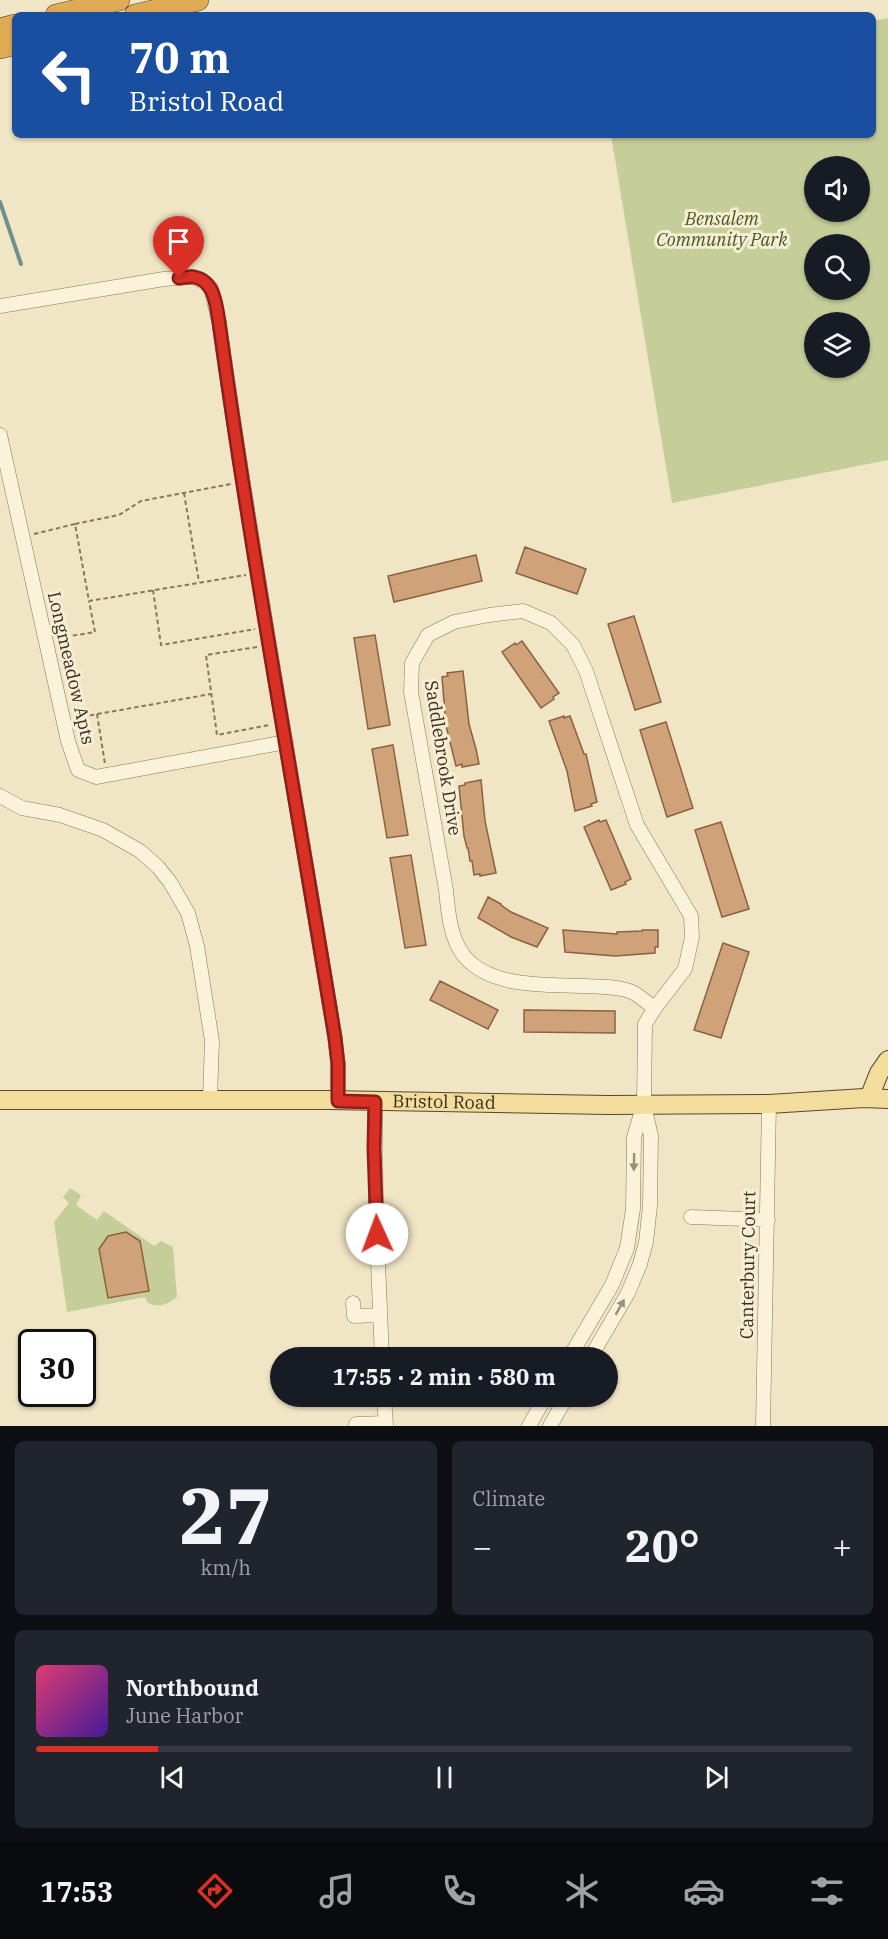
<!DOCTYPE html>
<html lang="en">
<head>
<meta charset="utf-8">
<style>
  body { margin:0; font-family:"IBM Plex Serif",serif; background:#20242c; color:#f1f3f6; height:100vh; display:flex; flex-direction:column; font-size:22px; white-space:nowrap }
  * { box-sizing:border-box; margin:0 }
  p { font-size:20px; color:#9ea1a6 }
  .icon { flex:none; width:33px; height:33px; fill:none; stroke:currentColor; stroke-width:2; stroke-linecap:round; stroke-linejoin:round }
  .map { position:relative; height:1426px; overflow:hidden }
  .drawer { display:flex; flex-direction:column; gap:15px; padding:15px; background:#0d0f14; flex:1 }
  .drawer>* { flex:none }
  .top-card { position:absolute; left:12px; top:12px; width:864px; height:126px; border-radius:9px; box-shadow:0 2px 4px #0004; background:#1a4fa0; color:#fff; overflow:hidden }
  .fabs { position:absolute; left:804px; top:156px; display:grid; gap:12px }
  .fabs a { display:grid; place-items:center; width:66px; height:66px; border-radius:50%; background:#171b24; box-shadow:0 2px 4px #0004; font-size:30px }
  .speed { position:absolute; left:18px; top:1329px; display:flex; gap:12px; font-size:30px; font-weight:700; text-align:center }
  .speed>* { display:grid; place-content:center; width:78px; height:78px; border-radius:50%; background:#171b24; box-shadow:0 2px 4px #0004; line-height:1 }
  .speed .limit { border:3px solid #111; border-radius:9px; background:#fff; color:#111 }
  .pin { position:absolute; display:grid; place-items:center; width:51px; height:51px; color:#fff; margin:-62px -26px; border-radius:50% 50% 50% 0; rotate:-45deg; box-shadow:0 0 6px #0007 }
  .pin .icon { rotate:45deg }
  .me { position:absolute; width:66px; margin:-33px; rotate:358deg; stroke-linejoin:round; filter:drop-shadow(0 0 4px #0008) }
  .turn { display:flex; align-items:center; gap:21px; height:126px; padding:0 18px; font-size:27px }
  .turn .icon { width:78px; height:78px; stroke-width:2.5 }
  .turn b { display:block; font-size:42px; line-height:51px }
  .big { font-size:45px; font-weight:700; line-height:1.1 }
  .drawer .widget { flex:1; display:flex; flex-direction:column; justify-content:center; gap:9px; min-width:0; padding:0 21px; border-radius:9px; background:#20242c }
  .drawer .dial { align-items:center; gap:0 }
  .dial b { font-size:78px; line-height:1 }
  .song { display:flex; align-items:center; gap:18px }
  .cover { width:72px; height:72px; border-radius:9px; background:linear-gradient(135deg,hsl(340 70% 55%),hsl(260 70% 35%)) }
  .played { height:6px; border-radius:3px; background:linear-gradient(90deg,#d93025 15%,#363941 15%) }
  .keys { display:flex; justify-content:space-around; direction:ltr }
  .heat { display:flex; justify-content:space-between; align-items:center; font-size:33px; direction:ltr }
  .drawer .tiles { flex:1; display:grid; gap:15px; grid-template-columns:1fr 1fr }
  .widget:last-child { grid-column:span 2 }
  .trip { position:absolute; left:270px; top:1347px; width:348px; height:60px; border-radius:30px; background:#171b24; box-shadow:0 2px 4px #0004; font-weight:700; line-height:60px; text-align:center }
  .tabs { display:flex; height:96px; justify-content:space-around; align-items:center; background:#090b0e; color:#9ea1a6 }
  .tabs .icon { width:42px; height:42px }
  .tabs .on { color:#d93025 }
  .tabs b { font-size:27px; color:#f1f3f6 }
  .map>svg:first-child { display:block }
</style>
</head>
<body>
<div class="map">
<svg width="888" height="1426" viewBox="0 0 888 1426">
  <rect width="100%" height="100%" fill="#f0e5c5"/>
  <path fill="#c5ce99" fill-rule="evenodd" d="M888 18V460L672 503 611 135H873V21ZM814 166H860V212H814ZM814 244H860V290H814ZM814 322H860V368H814Z
    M70 1188 81 1195 76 1205 97 1220 104 1211 154 1246 161 1241 173 1247 177 1297C168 1304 158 1309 147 1302L145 1297 67 1312 54 1222 69 1203 63 1197Z"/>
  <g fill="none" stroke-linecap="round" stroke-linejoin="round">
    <path stroke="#6d928b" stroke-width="4" d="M0 202 21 264"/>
  </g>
  <path fill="#cfa27a" stroke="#8b6240" stroke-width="1.5" d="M525 547 586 569 577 594 516 573Z
    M476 555 482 581 394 602 388 576Z
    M634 616 661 702 635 710 608 624Z
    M375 635 390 725 368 729 354 638Z
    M522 641 559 693 553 697 554 699 541 708 502 652 515 643 516 645Z
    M463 671 469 724 476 749 479 764 462 767V764L456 766 446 726 442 677 448 676 447 673Z
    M564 716V718L570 716 584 754H586L597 802 591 804 592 806 575 811 567 771 549 721Z
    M666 722 693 808 667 817 640 730Z
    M393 745 408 835 387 838 372 749Z
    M481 780 485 821 496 873 480 876V874L474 875 472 861H470L468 848H467L464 836 459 786 465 785V783Z
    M599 820 600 822 606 820 631 879 625 882 626 884 611 890 584 827Z
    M721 822 749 909 722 917 695 830Z
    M411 855 426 945 405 948 390 858Z
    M488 897 501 904V905L511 912 548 928 537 947 511 937 478 918Z
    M563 930 617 934V932L642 931V930H658V947H655V953L615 956 565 952Z
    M723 943 749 952 721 1038 694 1030Z
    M440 981 498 1010 488 1029 430 1000Z
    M524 1010 615 1011V1033L524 1032Z
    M126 1232 140 1241 149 1291 108 1298 99 1249 108 1236Z"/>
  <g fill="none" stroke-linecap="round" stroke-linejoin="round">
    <g stroke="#8b775b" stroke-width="15">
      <path id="minor" d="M0 306 164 279 194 277 205 283 211 288 219 322C253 561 296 799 335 1038L338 1064V1101
        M0 435 68 741 78 770 96 777 286 742
        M0 796 22 808 60 815 103 830 140 851 158 867 170 882 188 913 197 946 212 1041 210 1099
        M375 1102 376 1214 382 1358
        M691 1217 768 1220
        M353 1303 354 1316 380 1315
        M569 1358 612 1285 627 1248 633 1209 634 1137 643 1107
        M590 1358 628 1293 640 1264 646 1242 650 1206 651 1136 644 1105 645 1024 655 1008 685 969 692 937 691 916 637 825 586 671 573 645 551 623 523 611 489 615 454 622 428 635 412 663 411 692 446 890C448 911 450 938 464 956 492 989 547 984 586 986 600 987 618 986 632 992 640 996 647 1003 655 1008
        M384 1396 386 1426
        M356 1424 385 1423
        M529 1426 546 1396
        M550 1426 567 1396
        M763 1426 769 1104"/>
    </g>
    <g stroke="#59452f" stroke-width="20">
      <g id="major">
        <path d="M869 1098 879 1073 888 1060"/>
        <path id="s1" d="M0 1100H328L608 1105 769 1104 864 1098 888 1099"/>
      </g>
    </g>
    <g stroke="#59452f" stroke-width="22">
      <path id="highway" d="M56 15 119 0
        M135 15 198 0
        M0 29 15 25
        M0 48 15 44"/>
    </g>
    <path stroke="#8b775b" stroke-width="2" stroke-dasharray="4.5 3" stroke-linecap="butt" d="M184 493 199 582
      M75 524 119 515 141 501 231 484
      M34 534 75 524 89 601 246 575
      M153 590 161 645 255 629
      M58 638 95 632 89 601
      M257 647 206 655 217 735 269 725
      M97 714 105 764
      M75 718 211 694"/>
    <use href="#minor" stroke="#faf2d9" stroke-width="14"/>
    <use href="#major" stroke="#f3dd9d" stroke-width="18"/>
    <use href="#highway" stroke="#e0ab55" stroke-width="21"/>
  </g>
  <defs><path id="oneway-solid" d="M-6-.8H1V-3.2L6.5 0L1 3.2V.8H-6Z" transform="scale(1.5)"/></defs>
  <g fill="#9a907c">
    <use href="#oneway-solid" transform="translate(634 1162) rotate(91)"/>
    <use href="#oneway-solid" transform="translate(620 1307) rotate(-61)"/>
  </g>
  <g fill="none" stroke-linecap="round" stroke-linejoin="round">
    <g stroke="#8d1f18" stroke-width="15">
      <path id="route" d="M179 278C183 278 190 276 194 277 215 281 216 305 219 322 252 561 296 799 335 1038L338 1064V1101L375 1102 374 1148 377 1234"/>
    </g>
    <use href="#route" stroke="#d93025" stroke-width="10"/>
  </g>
  <g text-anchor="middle" stroke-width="6" stroke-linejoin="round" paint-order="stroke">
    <g font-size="18" font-style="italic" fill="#485825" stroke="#f7efd5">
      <text x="722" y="225">Bensalem<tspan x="722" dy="21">Community Park</tspan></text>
    </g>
    <g font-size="18" fill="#3b2e1f" stroke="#f7efd5">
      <text transform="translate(71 668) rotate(77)" y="6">Longmeadow Apts</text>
      <text transform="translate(443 758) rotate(81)" y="6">Saddlebrook Drive</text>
      <text dy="6" stroke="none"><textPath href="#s1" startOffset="444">Bristol Road</textPath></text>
      <text transform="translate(748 1265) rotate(-89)" y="6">Canterbury Court</text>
    </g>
  </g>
</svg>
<div class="fabs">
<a><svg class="icon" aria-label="sound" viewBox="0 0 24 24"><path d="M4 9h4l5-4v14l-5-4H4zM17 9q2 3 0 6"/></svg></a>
<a><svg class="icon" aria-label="search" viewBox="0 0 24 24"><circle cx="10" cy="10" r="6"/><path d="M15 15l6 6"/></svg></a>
<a><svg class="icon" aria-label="layers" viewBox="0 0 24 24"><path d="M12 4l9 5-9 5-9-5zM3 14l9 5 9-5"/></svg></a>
</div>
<div class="speed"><div class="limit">30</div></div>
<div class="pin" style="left:179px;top:278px;background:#d93025"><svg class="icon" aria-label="arrive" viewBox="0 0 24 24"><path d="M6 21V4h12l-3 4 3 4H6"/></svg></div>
<svg class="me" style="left:377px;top:1234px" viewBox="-20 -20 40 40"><circle r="19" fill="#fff"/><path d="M0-13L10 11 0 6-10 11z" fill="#d93025"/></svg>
<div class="trip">17:55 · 2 min · 580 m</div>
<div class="top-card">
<div class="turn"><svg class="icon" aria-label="left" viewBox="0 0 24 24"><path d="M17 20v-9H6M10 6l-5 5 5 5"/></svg><div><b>70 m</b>Bristol Road</div></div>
</div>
</div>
<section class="drawer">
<div class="tiles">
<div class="widget dial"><b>27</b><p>km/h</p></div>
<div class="widget"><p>Climate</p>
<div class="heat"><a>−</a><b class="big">20°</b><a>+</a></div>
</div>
<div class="widget">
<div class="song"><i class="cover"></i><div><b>Northbound</b><p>June Harbor</p></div></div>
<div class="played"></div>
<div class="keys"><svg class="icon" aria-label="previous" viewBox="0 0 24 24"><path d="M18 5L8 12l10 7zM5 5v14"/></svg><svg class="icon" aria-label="pause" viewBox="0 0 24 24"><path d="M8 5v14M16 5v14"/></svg><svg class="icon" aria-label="next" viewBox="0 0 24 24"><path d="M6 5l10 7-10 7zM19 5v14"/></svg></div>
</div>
</div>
</section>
<nav class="tabs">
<b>17:53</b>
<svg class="icon on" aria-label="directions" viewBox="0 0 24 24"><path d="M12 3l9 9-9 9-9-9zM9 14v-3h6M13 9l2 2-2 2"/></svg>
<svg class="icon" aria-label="music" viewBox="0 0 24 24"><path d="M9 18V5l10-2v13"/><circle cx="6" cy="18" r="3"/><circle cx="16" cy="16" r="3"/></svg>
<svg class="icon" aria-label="phone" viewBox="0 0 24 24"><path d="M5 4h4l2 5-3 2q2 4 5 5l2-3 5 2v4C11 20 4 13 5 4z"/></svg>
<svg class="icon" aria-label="climate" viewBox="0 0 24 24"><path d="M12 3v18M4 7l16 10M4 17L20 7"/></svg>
<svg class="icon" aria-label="car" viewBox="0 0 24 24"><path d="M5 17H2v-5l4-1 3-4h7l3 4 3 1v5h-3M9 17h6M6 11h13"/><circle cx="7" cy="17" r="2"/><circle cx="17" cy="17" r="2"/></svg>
<svg class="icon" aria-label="filters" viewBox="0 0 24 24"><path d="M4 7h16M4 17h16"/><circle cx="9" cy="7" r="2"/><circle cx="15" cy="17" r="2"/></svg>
</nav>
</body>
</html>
